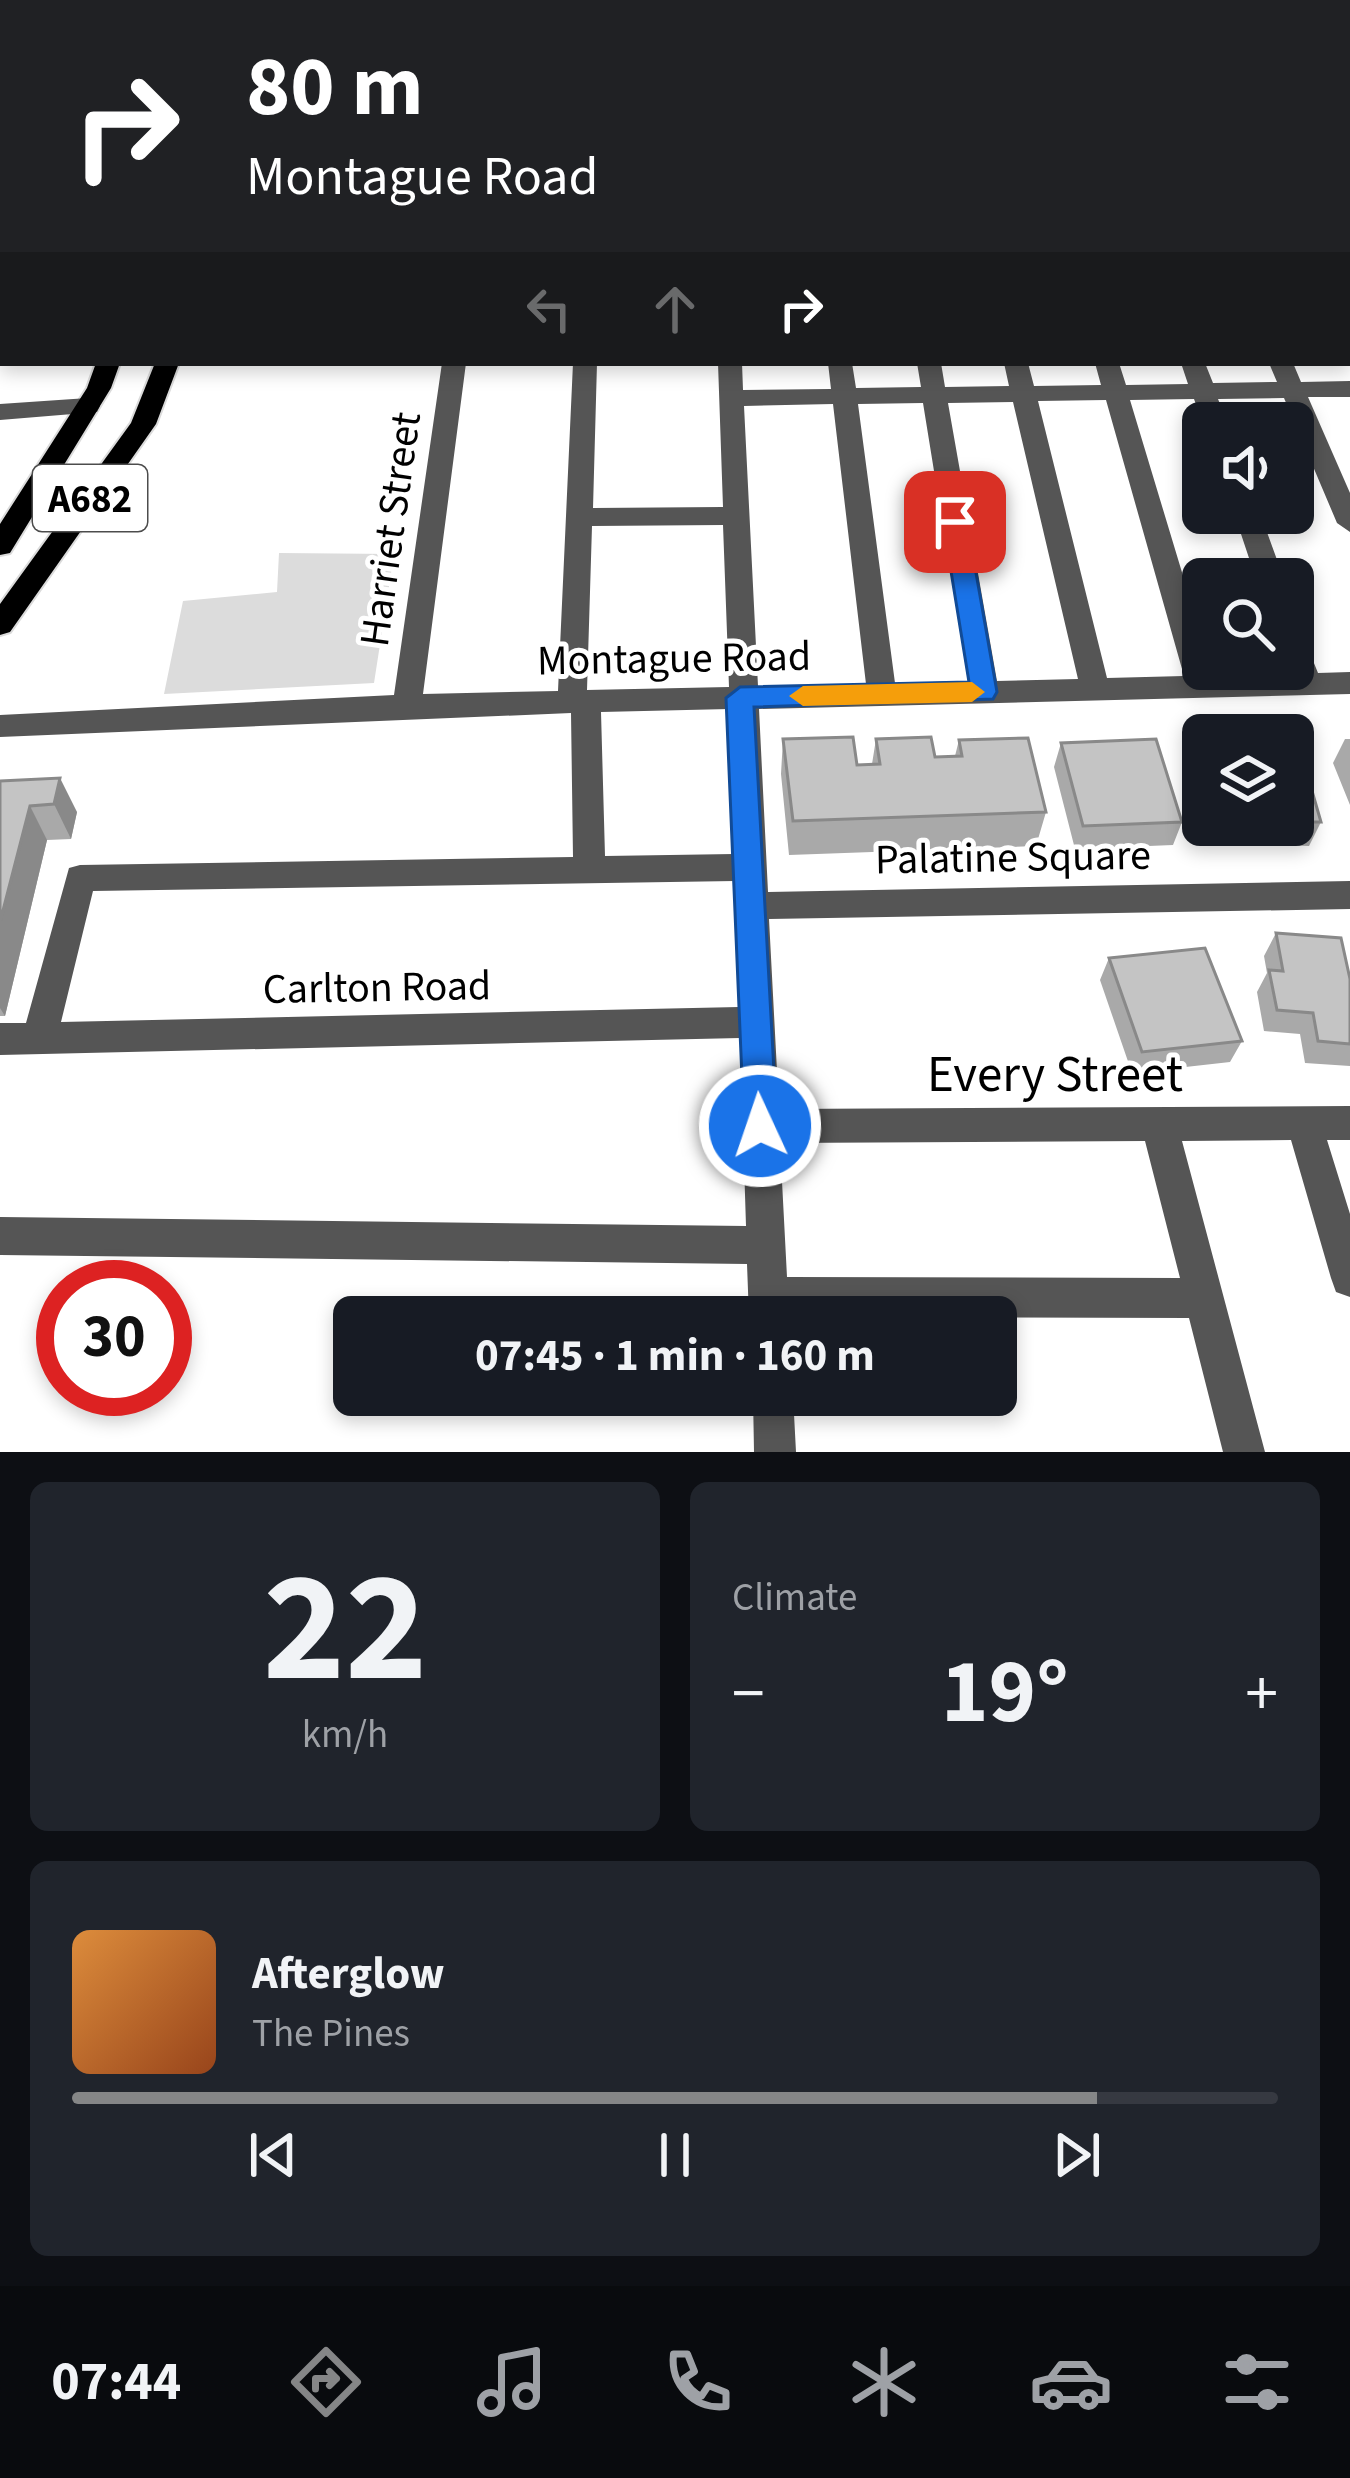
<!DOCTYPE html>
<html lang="en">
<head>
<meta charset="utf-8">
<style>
  body { margin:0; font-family:"Source Sans 3",sans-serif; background:#20242c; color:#f1f3f6; height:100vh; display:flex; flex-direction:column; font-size:45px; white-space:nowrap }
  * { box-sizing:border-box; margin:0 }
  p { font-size:39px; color:#9ea1a6 }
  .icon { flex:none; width:66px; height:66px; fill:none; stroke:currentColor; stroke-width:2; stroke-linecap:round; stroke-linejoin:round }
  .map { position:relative; height:1452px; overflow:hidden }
  .side { display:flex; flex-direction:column; gap:30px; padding:30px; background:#0d0f14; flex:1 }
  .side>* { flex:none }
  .top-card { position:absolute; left:0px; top:0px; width:1350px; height:366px; box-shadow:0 6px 18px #0003; background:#202124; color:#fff; overflow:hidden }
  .controls { position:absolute; left:1182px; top:402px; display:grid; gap:24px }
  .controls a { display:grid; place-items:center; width:132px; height:132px; border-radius:18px; background:#171b24; box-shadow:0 6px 18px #0003; font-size:60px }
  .speed { position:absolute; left:36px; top:1260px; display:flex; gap:24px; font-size:60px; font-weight:700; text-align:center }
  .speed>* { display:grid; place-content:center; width:156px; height:156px; border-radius:50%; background:#171b24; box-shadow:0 6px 18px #0003; line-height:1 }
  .speed .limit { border:18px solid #d22; background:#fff; color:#111 }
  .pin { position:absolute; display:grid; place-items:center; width:102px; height:102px; color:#fff; margin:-51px; border-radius:24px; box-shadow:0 6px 18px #0006 }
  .me { position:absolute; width:132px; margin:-66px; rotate:357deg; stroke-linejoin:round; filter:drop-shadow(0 0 9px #0008) }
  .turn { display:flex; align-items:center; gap:42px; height:252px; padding:0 48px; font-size:54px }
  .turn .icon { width:156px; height:156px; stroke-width:2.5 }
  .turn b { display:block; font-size:84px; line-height:102px }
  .lanes { display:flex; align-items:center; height:114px; padding:0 48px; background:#0003; justify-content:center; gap:60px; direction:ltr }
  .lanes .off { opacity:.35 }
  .big { font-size:90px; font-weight:700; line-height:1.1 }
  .side .widget { flex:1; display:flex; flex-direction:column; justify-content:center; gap:18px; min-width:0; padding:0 42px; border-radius:18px; background:#20242c }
  .side .dial { align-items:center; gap:0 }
  .dial b { font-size:156px; line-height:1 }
  .song { display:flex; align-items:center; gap:36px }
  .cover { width:144px; height:144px; border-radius:18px; background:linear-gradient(135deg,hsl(30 70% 55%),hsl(20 70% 35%)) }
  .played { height:12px; border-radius:6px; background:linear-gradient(90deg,#858687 85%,#363941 85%) }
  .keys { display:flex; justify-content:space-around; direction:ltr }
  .heat { display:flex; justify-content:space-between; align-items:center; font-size:66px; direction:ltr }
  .side .tiles { flex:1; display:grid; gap:30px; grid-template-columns:1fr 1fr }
  .widget:last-child { grid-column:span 2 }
  .trip { position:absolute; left:333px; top:1296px; width:684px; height:120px; border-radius:18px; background:#171b24; box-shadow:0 6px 18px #0003; font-weight:700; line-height:120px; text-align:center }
  .tabs { display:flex; height:192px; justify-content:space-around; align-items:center; background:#090b0e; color:#9ea1a6 }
  .tabs .icon { width:84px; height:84px }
  .tabs .on { color:#858687 }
  .tabs b { font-size:54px; color:#f1f3f6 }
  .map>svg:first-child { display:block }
</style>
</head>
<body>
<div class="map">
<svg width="1350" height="1452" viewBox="0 0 1350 1452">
  <rect width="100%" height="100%" fill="#fff"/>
  <path fill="#dcdcdc" d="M279 553 394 554 374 683 164 694 183 601 277 592Z"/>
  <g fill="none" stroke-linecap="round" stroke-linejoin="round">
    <g stroke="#dbdbdb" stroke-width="4">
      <path id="major" d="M73 0H91L92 3H74Z
        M1347 165H1350V177H1347Z
        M96 363H120L111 388 10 553 0 555V524L87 388Z
        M155 363H179L156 424 10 632 0 635V604L131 423Z"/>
    </g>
    <path fill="#555" fill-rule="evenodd" d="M569 0H587V3H569Z
      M694 0H848L850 3H696Z
      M991 0H1009L1010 3H992Z
      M3 78V90L0 91V79Z
      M1347 105H1350V117H1347Z
      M1347 157H1350V174H1347Z
      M3 202V216L0 217V203Z
      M1347 222H1350V236H1347Z
      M1347 321 1350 322V342L1347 341Z
      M442 363H466L423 694 558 691 573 363H597L593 508 723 507 718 363H742L743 390 831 389 828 363H852L856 388 921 387 917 363H941L945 387 1009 386 1004 363H1028L1034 386 1101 385 1095 363H1119L1126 385 1188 384 1181 363H1205L1213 383 1277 382 1269 363H1293L1301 382 1350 381V397H1308L1350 493V532L1337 523 1284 398 1218 399 1228 423 1203 424 1194 399 1130 400 1203 642V669H1211L1213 675 1289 674 1287 669H1293V633L1303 636 1318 673 1350 672V694L759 709 768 892 1350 881V909L769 919 779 1109 1350 1106V1140H1327L1350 1214V1297L1336 1292 1331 1278 1291 1140 1182 1141 1265 1452H1223L1189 1318 749 1317 747 1264 0 1255V1217L746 1226 740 1038 0 1055V1023H26L69 868 80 865 573 857 571 713 0 737V715L394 695ZM1106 400 1184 676 1107 678 1038 401ZM1013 402 1078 679 997 681 948 403ZM923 403 968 681 895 683 858 404ZM833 404 866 684 758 686 744 406ZM723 525 729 687 587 690 592 526ZM729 709 734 854 605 856 601 712ZM735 881 739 1007 61 1022 93 891ZM1145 1141 1180 1278 787 1277 780 1143Z
      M88 398 100 406 97 412 0 420V404Z
      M1234 513H1260L1284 579H1256Z
      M753 1395H793L796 1452H754Z"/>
    <use href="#major" fill="#000" fill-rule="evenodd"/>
  </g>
  <path fill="#a9a9a9" d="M1299 0H1350V51H1347V3H1298Z
    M1347 54H1350V99H1347Z
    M0 218H3V363L16 364H0Z
    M783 739 857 765 872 764 876 739 935 757 955 756 959 740 1046 812 1036 846 789 855 781 774Z
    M1293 739 1321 822 1309 846 1218 843 1214 825H1293Z
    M1345 739H1350V805L1333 763Z
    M1061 743 1182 822 1173 845 1075 849 1054 767Z
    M1203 750V778L1199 760Z
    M0 781 77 812 71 839 47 840 5 1016H0Z
    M1276 933 1350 979V1066L1305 1063 1300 1034 1264 1031 1257 992 1267 973 1264 956Z
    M1109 958 1242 1041 1230 1062 1132 1073 1100 980Z"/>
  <path fill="#898989" d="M254 0H281V1L254 3Z
    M285 0H312L302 3H286Z
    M3 107V133L0 134V108Z
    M60 778 77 812 71 839 54 804Z
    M30 806 47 840 5 1016 0 1008V922Z"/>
  <path fill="#c4c4c4" stroke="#898989" stroke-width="3" d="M138 0H206L192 3H140Z
    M448 0H504V3H447Z
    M928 0H970L971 3H929Z
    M1039 0H1112L1113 3H1040Z
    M1194 0H1263L1264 3H1195Z
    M1305 0H1350V17H1347V3H1306Z
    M1347 54H1350V75H1347Z
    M3 126V142L0 143V127Z
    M0 218H3V248H0Z
    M0 256H3V290H0Z
    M0 296H3V339H0Z
    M853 737 857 765 880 764 876 739 931 737 935 757 962 756 959 740 1028 738 1046 812 793 821 783 739Z
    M1156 739 1182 822 1083 826 1061 743Z
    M1293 739H1297L1321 822H1293Z
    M60 778 54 804 30 806 0 922V781Z
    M1276 933 1341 938 1350 979V1044L1318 1041 1313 1013 1277 1010 1269 970 1283 971Z
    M1205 948 1242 1041 1142 1052 1109 958Z"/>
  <path fill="#1a73e8" stroke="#114b97" stroke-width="3" d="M955 514 967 522 997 692 993 699 754 707 777 1126 772 1137 760 1142 749 1137 744 1126 726 698 740 687 969 682 943 522Z"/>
  <path fill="#f59e0b" d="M972 682 985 692 972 702 803 706 789 696 803 686Z"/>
  <g text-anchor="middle" stroke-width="10" stroke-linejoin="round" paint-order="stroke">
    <rect fill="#fff" stroke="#4c4c4c" stroke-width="3" x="33" y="465" width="114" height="66" rx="9"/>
    <g font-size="39" font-weight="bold" fill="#000">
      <text x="90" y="512">A682</text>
    </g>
    <g font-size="42" fill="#000" stroke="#fff">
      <text transform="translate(389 529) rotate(-82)" y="15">Harriet Street</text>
      <text transform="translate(674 657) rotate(-1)" y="15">Montague Road</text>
      <text transform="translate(1013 856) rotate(-1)" y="15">Palatine Square</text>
      <text transform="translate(377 986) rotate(-1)" y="15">Carlton Road</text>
    </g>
    <g font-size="51" fill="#000" stroke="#fff">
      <text x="1055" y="1091">Every Street</text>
    </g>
  </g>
</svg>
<div class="controls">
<a><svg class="icon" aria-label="sound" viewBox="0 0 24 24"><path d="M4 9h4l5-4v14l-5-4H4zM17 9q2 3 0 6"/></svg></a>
<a><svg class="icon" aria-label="search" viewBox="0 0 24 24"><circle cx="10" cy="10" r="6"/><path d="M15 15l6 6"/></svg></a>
<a><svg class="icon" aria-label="layers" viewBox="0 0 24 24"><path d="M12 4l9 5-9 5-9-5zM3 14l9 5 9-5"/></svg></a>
</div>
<div class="speed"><div class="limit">30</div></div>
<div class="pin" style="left:955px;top:522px;background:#d93025"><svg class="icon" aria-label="arrive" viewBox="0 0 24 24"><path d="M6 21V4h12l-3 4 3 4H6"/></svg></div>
<svg class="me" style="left:760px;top:1126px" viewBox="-20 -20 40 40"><circle r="17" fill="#1a73e8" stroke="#fff" stroke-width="3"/><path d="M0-11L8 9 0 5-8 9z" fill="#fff"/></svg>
<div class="trip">07:45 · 1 min · 160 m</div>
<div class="top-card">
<div class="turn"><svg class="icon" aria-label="right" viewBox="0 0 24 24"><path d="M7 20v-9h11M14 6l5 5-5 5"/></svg><div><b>80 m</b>Montague Road</div></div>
<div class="lanes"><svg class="icon off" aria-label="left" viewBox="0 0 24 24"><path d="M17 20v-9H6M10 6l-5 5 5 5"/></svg><svg class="icon off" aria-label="ahead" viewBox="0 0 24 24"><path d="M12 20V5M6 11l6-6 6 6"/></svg><svg class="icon" aria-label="right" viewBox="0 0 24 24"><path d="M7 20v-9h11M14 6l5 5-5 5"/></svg></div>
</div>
</div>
<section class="side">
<div class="tiles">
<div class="widget dial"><b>22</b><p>km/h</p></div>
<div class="widget"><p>Climate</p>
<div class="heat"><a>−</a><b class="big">19°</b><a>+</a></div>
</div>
<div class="widget">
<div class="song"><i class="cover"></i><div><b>Afterglow</b><p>The Pines</p></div></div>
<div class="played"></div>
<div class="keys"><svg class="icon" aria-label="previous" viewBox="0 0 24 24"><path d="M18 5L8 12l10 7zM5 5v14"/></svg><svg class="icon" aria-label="pause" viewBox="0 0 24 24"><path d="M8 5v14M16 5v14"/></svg><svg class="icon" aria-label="next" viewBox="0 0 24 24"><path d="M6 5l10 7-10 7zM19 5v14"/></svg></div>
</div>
</div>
</section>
<nav class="tabs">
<b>07:44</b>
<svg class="icon on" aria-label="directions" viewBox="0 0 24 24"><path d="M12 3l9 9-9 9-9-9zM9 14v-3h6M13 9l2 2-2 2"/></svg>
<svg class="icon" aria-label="music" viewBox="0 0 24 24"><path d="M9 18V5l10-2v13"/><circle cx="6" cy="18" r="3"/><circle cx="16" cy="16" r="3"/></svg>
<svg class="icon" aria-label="phone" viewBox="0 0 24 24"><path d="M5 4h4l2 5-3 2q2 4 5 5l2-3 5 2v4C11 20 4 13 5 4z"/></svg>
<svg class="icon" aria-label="climate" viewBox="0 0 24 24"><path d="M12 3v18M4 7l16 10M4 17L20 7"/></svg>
<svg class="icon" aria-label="car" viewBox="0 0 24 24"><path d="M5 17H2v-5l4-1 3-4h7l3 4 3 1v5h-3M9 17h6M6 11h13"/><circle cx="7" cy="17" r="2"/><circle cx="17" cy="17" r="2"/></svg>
<svg class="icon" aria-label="filters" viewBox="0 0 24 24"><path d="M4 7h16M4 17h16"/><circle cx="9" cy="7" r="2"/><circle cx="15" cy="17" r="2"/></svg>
</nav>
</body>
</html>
